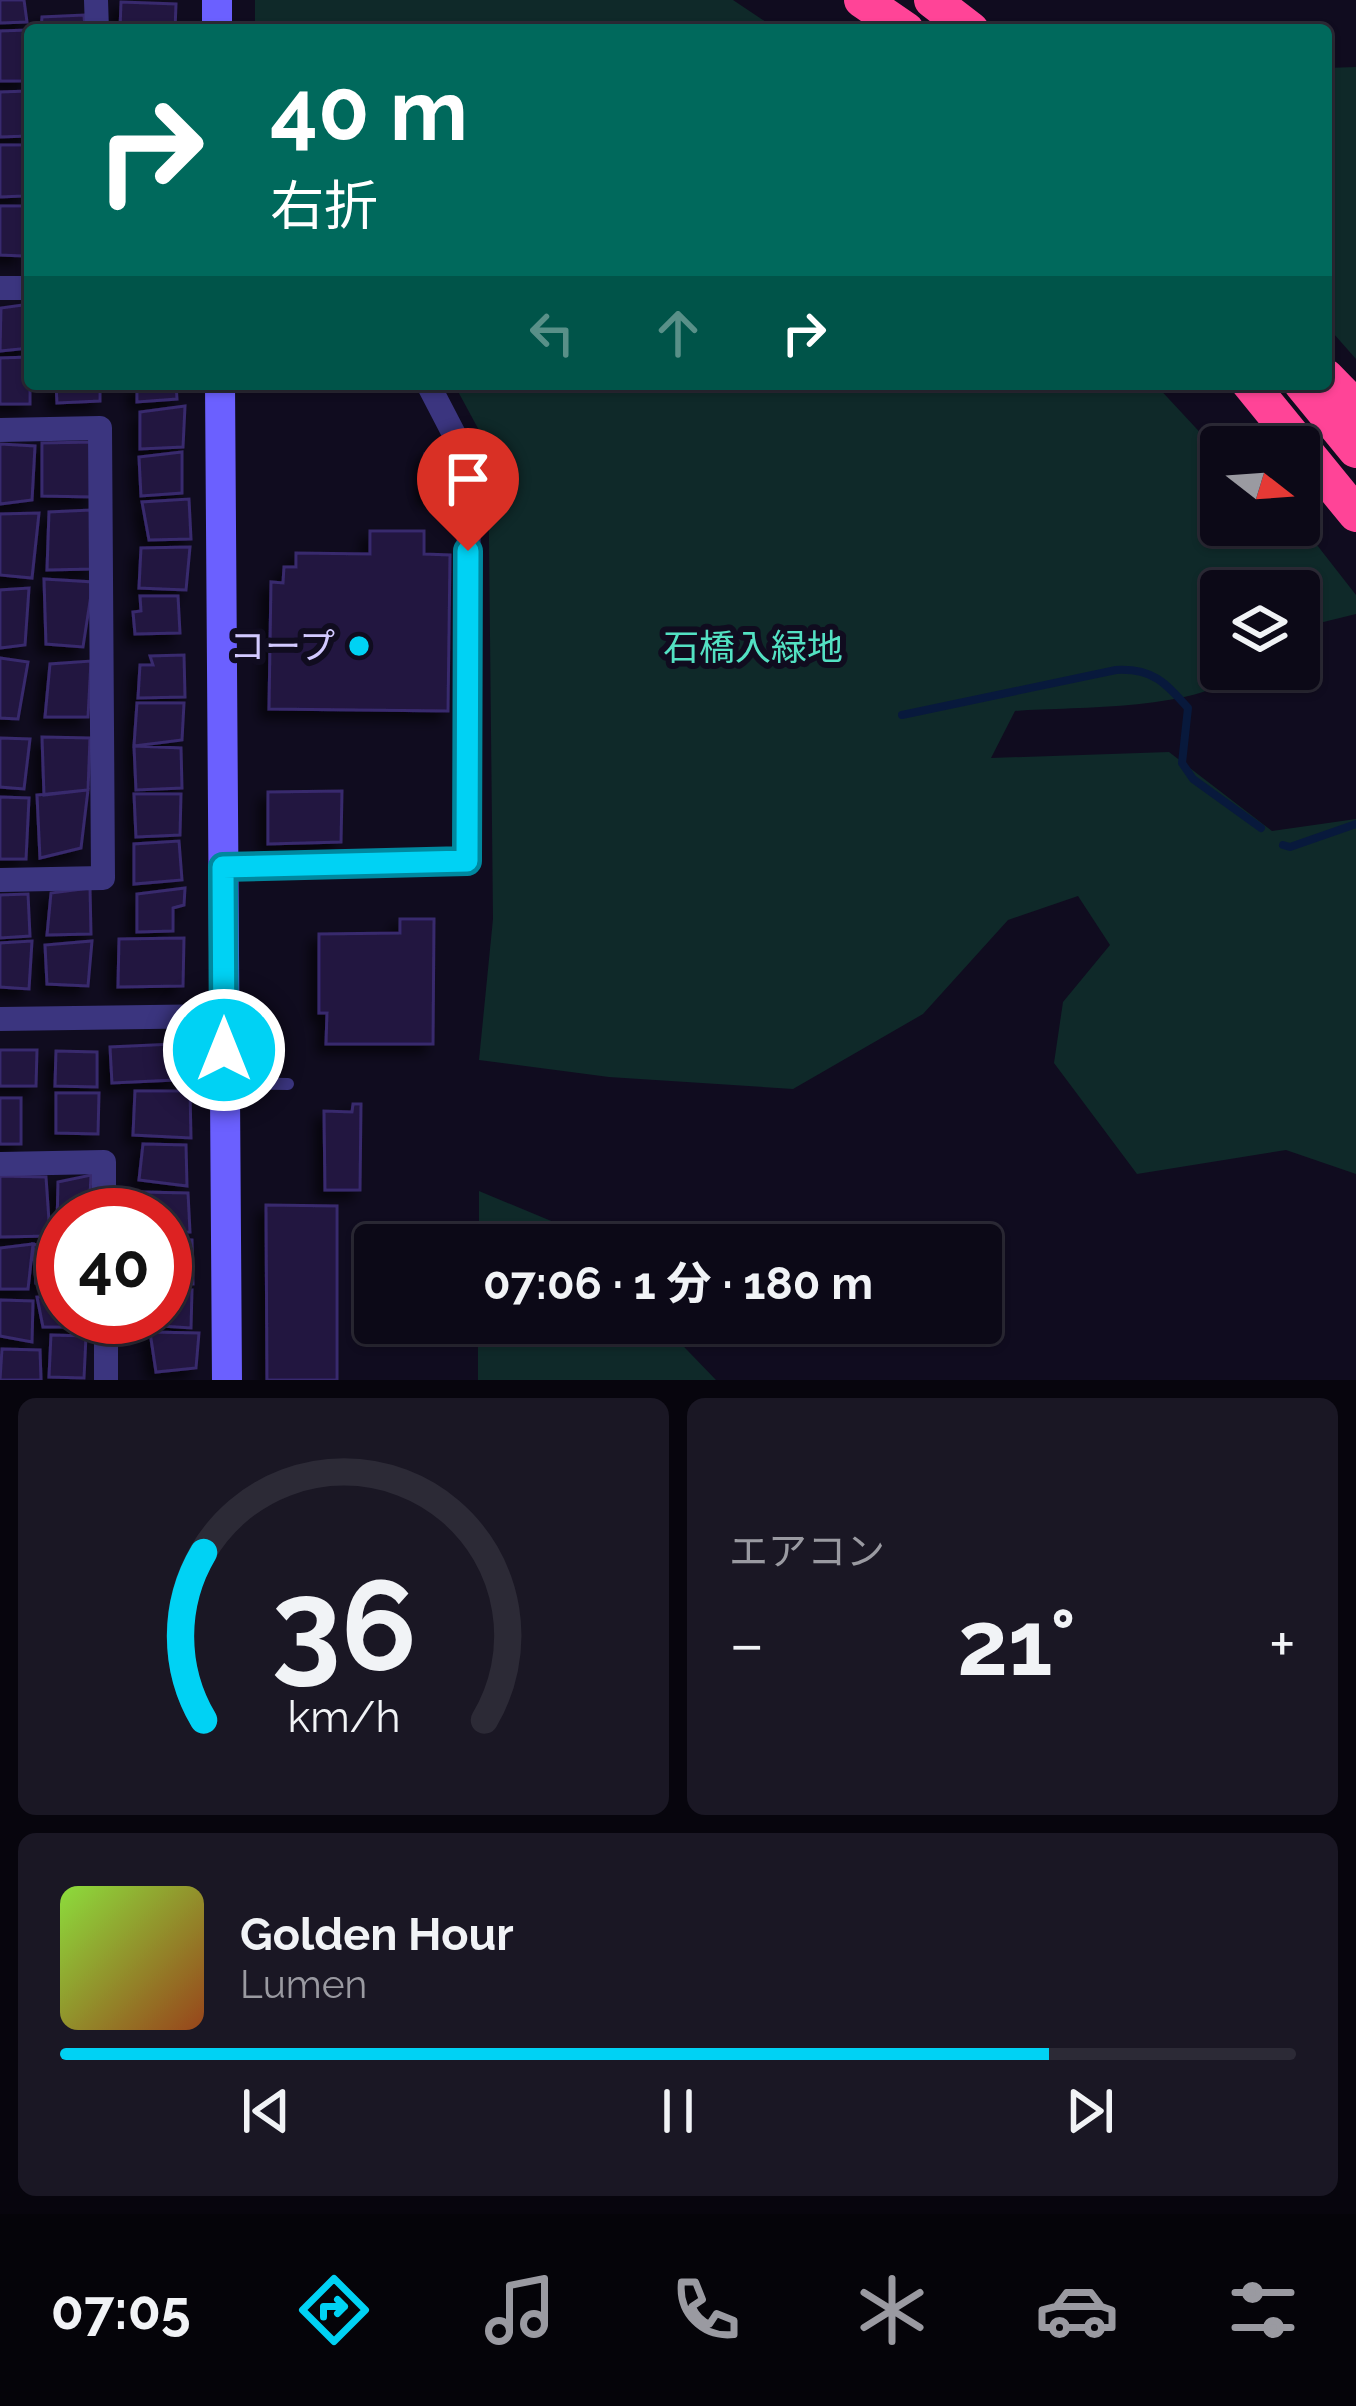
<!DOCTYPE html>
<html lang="ja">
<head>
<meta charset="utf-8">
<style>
  body { margin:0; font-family:Raleway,"Noto Sans JP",sans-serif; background:#1a1724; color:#f1f3f6; height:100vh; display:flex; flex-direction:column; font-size:45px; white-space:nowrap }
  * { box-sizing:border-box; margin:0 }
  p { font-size:39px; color:#9a9aa1 }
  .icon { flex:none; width:66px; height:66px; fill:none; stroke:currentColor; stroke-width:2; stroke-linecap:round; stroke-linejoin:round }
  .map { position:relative; height:1380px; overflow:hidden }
  .side { display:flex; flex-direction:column; gap:18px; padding:18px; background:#07050d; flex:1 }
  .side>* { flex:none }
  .guide { position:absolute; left:24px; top:24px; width:1308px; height:366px; border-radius:12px; box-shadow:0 3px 9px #0004,0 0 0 3px #2c2a36; background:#00695c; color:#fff; overflow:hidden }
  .needle { width:78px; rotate:107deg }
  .controls { position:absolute; left:1200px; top:426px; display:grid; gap:24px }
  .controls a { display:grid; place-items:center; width:120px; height:120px; border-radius:12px; background:#0c0917; box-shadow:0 3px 9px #0004,0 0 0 3px #2c2a36; font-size:60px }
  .speed { position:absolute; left:36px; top:1188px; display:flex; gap:24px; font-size:60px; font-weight:700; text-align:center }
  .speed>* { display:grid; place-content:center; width:156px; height:156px; border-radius:50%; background:#0c0917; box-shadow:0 3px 9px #0004,0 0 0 3px #2c2a36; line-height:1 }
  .speed .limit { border:18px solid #d22; background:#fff; color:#111 }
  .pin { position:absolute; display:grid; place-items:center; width:102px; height:102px; color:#fff; margin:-123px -51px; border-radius:50% 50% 50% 0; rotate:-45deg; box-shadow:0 0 12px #0007 }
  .pin .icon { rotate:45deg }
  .me { position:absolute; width:132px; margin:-66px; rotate:0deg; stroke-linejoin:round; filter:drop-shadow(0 0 9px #0008) }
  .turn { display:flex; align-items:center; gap:42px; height:252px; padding:0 48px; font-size:54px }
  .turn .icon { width:156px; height:156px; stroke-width:2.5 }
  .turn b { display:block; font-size:84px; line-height:102px }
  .lanes { display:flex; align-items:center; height:114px; padding:0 48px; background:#0003; justify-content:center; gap:60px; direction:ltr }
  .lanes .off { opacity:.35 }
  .big { font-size:90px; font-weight:700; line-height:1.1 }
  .side .widget { flex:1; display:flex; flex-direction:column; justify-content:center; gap:18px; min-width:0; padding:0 42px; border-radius:18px; background:#1a1724 }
  .side .dial { align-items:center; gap:0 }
  .dial svg { height:312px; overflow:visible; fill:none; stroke:#2c2a36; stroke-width:7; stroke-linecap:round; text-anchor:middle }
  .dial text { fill:#f1f3f6; stroke:none }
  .song { display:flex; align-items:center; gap:36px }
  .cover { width:144px; height:144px; border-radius:18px; background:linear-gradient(135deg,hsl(90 70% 55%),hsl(20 70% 35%)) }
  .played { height:12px; border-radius:6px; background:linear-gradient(90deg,#00d2f4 80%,#2c2a36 80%) }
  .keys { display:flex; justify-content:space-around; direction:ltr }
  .heat { display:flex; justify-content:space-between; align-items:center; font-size:66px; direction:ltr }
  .side .tiles { flex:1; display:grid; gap:18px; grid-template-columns:1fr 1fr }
  .widget:last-child { grid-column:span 2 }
  .trip { position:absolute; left:354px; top:1224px; width:648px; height:120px; border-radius:12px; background:#0c0917; box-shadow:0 3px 9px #0004,0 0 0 3px #2c2a36; font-weight:700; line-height:120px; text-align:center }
  .dock { display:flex; height:192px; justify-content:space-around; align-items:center; background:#050409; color:#9a9aa1 }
  .dock .icon { width:84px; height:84px }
  .dock .current { color:#00d2f4 }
  .dock b { font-size:54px; color:#f1f3f6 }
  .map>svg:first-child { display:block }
</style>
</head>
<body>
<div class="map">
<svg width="1356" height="1380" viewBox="0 0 1356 1380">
  <defs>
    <filter id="shadow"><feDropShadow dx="-8" dy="8" stdDeviation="6" flood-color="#0009"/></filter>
  </defs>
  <rect width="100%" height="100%" fill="#100c1f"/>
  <path fill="#0f2929" d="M255 0H733L778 30H255Z
    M1356 67V359L1326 325V68Z
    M454 384H1155L1221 455V525L1299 522 1356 595V614L1299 628V591H1221V669H1245C1202 712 1076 706 1015 711L991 758 1169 752 1272 831 1356 819V1174L1286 1150 1137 1174 1054 1063 1063 1002 1110 945 1078 896 1008 920 923 1014 793 1089 609 1077 479 1060 493 919 488 447Z
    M479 1191 568 1228 584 1245H479Z
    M478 1323H661L716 1380H478Z"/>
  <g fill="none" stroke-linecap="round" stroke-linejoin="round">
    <path stroke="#08193c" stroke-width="8" d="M902 715 1116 670C1152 668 1165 682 1188 708L1182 763 1193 779 1261 828
      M1283 845 1290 847 1356 824"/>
  </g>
  <path fill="#211740" stroke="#39296d" stroke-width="3" filter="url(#shadow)" d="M0 0H24L27 22 0 23Z
    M121 2 176 4 175 30H120Z
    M84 15 85 30H41L42 17Z
    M28 30 26 81H0V31Z
    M29 91 28 136 0 137V92Z
    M0 145H26L23 196 0 197Z
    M0 206H25L23 256 0 255Z
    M30 304V348L0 351 1 308Z
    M30 357V404H0V358Z
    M56 384H100V401L57 403Z
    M137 384H176L177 399 137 402Z
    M185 406 183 447 140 449V412Z
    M94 442 93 497 42 496V443Z
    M0 444 35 446 32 500 0 504Z
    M182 452V493L141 496 139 457Z
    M425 454H449V496H425Z
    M189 499 191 539 149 540 142 502Z
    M91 510 93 569 47 570 49 512Z
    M39 513 32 578 0 575V514Z
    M370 531H424V554L450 555 448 711 269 709 271 582 283 583 284 567H296V553L370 554Z
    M190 547 186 590 139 588 141 548Z
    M44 579 93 582 83 647 46 644Z
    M29 588 25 645 0 648V590Z
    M140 596H178L180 633 135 634 133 612 141 611Z
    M184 655 185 697 138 698 140 665H153L150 656Z
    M0 658 28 662 18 719 0 718Z
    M91 661 88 717H45L50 664Z
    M137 703H184L182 740 134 746Z
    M42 737 90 738 88 790 44 795Z
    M0 738 30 739 24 789 0 787Z
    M134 746 181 748 182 788 136 790Z
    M88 790 81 848 40 858 37 795Z
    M342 791 341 842 268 844V792Z
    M134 794H181L180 835 136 837Z
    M0 797 29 798 26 859H0Z
    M179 841 182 880 134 884V844Z
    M90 888 91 934 47 935 51 893Z
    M185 888 184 905 173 908V931L137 932V894Z
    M28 894 30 936 0 938V895Z
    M400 919H434L433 1044H326L327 1013H319V934L400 933Z
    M184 938 183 986 118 987 119 939Z
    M32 941 29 989 0 987V943Z
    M92 941 88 986 47 984 45 945Z
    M174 1044 175 1080 112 1083 110 1047Z
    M0 1050H37L36 1086H0Z
    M56 1051 97 1052V1087L55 1086Z
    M135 1091H190L191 1138 133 1135Z
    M56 1093H99L98 1134 56 1133Z
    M0 1098H21V1144H0Z
    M353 1104H361L360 1190H325L324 1111 352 1112Z
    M143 1144 186 1145 187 1186 139 1180Z
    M91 1175 89 1215H63V1226L57 1225 58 1182Z
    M0 1176 46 1177 50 1236 0 1237Z
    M141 1192 188 1193 190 1232 165 1233V1215H140Z
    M266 1205 337 1206V1380H267Z
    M165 1239 192 1240 193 1284 165 1282Z
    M33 1244 63 1252V1284L36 1283Z
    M33 1244 28 1289H0V1248Z
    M165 1289 192 1290 191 1328 147 1325 148 1317H165Z
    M63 1295V1317H92V1327H43L37 1297Z
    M0 1300 33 1301 32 1342 0 1336Z
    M150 1332 199 1333 196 1368 156 1372Z
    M51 1335 86 1336 84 1378 49 1377Z
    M2 1349 40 1350 41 1380H0Z"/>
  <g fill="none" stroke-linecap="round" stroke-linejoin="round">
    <path stroke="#3b357f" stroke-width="12" d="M226 1083 288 1084"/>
    <path stroke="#3b357f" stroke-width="24" d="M96 0 97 30
      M0 288H30
      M0 430 100 428 103 878 0 880
      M223 867 467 861 469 463 428 384
      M0 1019 224 1016
      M0 1164 104 1162V1215
      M106 1317V1380"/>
    <path stroke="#6b60ff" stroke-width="30" d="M217 0V30
      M220 384 227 1380"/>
    <path stroke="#ff4497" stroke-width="36" d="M862 0 906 30
      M932 0 971 30
      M1326 377 1356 408
      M1250 384 1356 514
      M1302 384 1356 450"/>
  </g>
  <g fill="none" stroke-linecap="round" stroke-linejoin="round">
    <g stroke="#00889f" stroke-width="30">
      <path id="route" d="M224 1050 223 867 467 861 468 551"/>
    </g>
    <use href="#route" stroke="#00d2f4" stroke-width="21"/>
  </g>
  <circle fill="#00d2f4" stroke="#100c1f" stroke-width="4.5" cx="359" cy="646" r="12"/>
  <g text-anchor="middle" stroke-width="12" stroke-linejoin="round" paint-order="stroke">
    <g font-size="36" fill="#d2c9ff" stroke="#100c1f" text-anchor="end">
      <text x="335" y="659">コープ</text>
    </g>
    <g font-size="36" fill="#53e1c3" stroke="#100c1f">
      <text x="753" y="660">石橋入緑地</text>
    </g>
  </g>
</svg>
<div class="controls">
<a><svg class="needle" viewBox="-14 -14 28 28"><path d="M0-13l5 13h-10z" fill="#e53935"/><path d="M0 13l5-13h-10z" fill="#9a9aa1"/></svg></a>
<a><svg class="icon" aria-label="layers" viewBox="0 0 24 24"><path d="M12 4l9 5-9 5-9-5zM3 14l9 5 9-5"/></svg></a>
</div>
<div class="speed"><div class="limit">40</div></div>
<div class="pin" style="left:468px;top:551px;background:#d93025"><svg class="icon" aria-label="arrive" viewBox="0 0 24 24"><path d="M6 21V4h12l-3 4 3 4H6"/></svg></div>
<svg class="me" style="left:224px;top:1050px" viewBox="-20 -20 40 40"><circle r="17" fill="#00d2f4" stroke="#fff" stroke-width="3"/><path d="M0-11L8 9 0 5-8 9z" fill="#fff"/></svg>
<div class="trip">07:06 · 1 分 · 180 m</div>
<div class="guide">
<div class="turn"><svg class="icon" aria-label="right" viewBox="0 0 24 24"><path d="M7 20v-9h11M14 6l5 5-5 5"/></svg><div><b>40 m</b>右折</div></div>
<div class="lanes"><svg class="icon off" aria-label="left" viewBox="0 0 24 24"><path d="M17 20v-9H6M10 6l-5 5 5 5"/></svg><svg class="icon off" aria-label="ahead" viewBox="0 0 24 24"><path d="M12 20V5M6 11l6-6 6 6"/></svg><svg class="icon" aria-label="right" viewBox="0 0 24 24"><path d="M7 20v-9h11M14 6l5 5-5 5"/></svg></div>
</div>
</div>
<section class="side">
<div class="tiles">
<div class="widget dial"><svg viewBox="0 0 100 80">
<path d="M14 69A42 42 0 1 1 86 69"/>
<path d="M14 69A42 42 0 0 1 14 26" stroke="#00d2f4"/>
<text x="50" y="56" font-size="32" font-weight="700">36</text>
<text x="50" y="72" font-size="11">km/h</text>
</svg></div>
<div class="widget"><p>エアコン</p>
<div class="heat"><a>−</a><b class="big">21°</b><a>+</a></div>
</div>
<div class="widget">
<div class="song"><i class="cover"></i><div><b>Golden Hour</b><p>Lumen</p></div></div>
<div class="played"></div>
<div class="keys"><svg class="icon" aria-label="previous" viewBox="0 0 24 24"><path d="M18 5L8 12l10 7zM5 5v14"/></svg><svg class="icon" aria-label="pause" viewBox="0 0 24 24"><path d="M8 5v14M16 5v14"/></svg><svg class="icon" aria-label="next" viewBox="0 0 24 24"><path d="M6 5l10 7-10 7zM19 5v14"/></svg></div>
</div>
</div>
</section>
<nav class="dock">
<b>07:05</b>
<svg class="icon current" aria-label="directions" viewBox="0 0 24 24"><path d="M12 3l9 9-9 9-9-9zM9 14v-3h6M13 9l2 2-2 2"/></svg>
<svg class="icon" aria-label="music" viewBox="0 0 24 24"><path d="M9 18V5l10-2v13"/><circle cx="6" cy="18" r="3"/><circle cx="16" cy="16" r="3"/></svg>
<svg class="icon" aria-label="phone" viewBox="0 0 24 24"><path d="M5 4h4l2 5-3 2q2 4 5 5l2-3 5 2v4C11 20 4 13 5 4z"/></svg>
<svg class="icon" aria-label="climate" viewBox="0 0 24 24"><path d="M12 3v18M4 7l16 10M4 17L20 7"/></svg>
<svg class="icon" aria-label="car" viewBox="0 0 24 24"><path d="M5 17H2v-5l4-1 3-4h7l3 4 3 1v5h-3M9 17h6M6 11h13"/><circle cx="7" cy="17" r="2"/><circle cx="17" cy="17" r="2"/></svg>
<svg class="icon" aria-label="filters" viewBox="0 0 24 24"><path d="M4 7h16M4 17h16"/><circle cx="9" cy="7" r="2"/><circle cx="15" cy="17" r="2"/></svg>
</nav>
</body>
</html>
